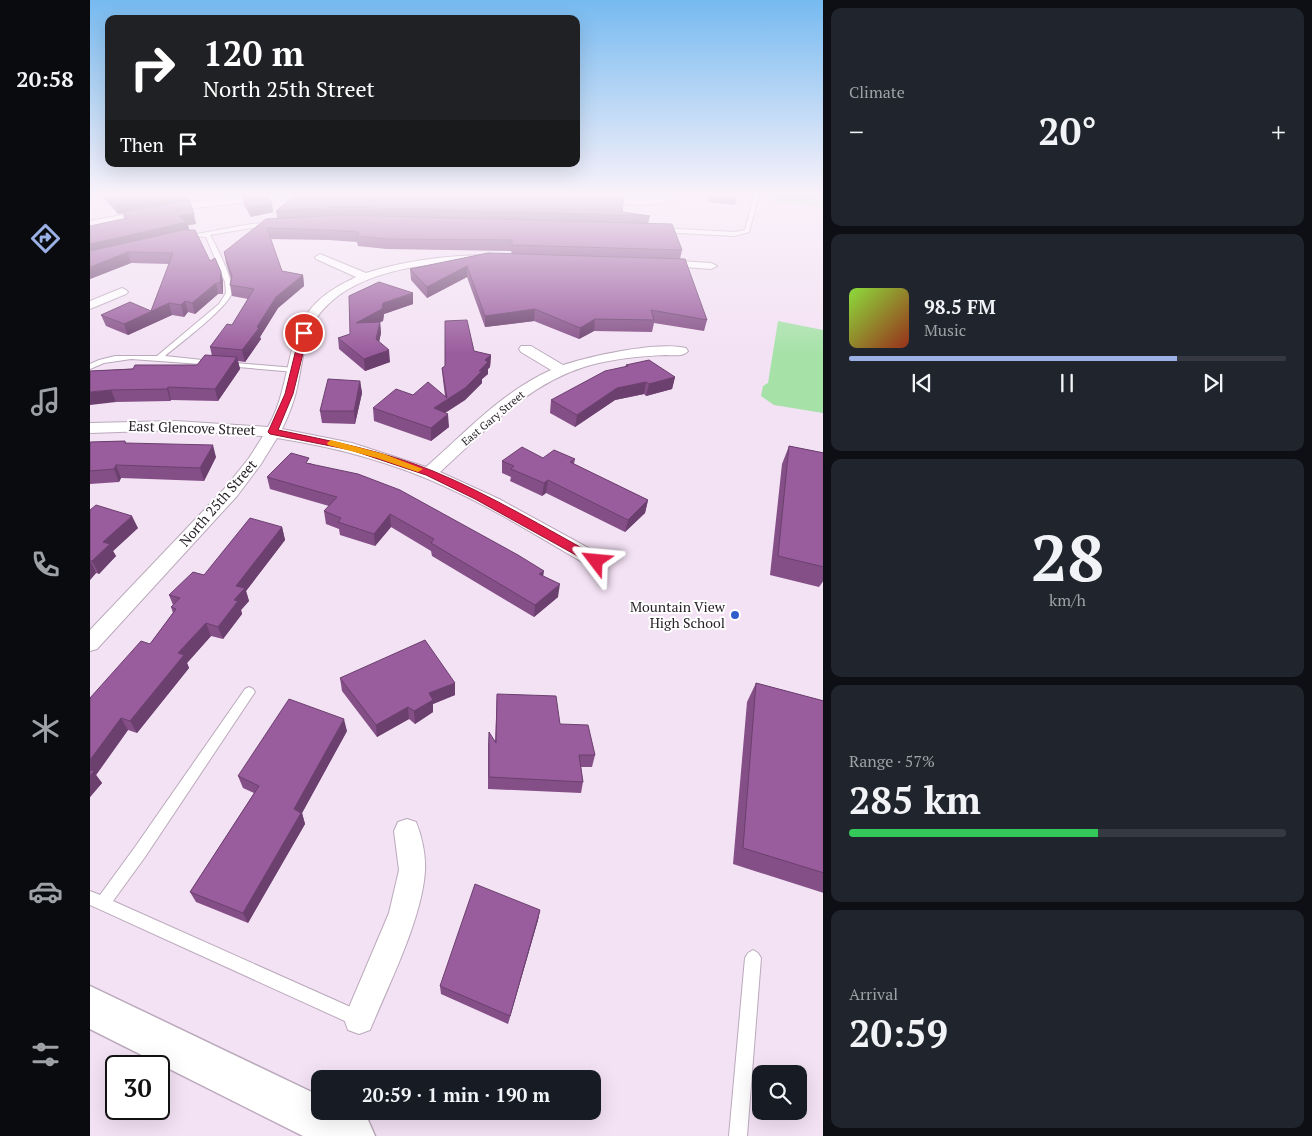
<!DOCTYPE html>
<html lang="en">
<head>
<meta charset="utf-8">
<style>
  body { margin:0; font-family:"PT Serif",serif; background:#20242c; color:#f1f3f6; height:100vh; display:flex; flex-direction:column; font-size:19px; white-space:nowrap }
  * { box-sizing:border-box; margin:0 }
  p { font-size:16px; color:#9ea1a6 }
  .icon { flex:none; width:28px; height:28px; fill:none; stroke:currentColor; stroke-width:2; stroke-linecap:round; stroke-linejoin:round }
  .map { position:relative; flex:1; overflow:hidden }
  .side { display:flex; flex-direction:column; gap:8px; padding:8px; background:#0d0f14; width:489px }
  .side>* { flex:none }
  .hud { position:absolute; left:15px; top:15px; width:475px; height:152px; border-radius:10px; box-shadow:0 5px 20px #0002; background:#202124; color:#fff; overflow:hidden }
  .controls { position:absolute; left:662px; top:1065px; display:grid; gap:10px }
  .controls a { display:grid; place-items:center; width:55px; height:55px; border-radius:10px; background:#171b24; box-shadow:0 5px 20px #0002; font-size:25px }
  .speed { position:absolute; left:15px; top:1055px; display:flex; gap:10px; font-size:25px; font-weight:700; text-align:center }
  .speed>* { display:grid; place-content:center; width:65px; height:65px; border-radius:50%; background:#171b24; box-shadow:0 5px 20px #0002; line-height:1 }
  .speed .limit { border:2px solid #111; border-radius:8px; background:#fff; color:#111 }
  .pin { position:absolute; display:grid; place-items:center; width:42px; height:42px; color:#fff; margin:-21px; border:2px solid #fff; border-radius:50%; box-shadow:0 1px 5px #0007 }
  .me { position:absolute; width:55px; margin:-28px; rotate:299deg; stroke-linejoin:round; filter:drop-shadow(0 0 4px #0008) }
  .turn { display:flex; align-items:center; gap:18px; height:105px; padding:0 15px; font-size:22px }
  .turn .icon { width:65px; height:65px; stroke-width:2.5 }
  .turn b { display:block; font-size:35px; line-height:42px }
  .then { display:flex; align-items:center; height:48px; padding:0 15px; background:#0003; gap:10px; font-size:19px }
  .big { font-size:38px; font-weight:700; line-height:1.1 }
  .side .widget { flex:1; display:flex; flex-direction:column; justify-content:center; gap:8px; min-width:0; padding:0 18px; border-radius:10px; background:#20242c }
  .side .dial { align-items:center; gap:0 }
  .dial b { font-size:65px; line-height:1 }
  .song { display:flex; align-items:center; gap:15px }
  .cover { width:60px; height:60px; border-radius:8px; background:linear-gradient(135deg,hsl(90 70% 55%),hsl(10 70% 35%)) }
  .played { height:5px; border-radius:2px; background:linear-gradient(90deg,#9bb0e4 75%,#363941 75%) }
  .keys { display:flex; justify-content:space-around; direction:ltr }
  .heat { display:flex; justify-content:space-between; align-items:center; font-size:28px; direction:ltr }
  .charge { height:8px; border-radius:4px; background:linear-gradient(90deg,#34c759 57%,#363941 0) }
  .trip { position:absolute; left:221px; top:1070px; width:290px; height:50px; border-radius:10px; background:#171b24; box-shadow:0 5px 20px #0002; font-weight:700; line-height:50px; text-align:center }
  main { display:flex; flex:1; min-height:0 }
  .tab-bar { display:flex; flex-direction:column; width:90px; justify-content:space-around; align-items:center; background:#090b0e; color:#9ea1a6 }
  .tab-bar .icon { width:35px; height:35px }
  .tab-bar .selected { color:#9bb0e4 }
  .tab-bar b { font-size:22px; color:#f1f3f6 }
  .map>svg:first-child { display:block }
</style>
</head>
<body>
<main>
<nav class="tab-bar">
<b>20:58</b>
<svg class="icon selected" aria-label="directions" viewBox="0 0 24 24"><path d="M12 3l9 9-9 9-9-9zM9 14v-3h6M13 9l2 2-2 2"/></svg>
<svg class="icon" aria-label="music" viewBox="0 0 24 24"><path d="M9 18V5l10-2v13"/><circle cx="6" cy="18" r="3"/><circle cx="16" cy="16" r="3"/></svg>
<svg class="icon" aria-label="phone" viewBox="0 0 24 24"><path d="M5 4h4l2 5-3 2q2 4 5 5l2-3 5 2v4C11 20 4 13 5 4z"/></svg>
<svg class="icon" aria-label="climate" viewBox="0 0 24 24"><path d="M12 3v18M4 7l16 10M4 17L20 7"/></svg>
<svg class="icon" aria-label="car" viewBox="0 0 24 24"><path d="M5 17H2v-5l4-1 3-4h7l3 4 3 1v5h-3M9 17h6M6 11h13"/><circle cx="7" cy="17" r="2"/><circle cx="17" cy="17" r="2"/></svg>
<svg class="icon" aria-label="filters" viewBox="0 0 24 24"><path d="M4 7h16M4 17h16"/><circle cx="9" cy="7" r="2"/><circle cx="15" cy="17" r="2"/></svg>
</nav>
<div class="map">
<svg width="734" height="1136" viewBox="0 0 734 1136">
  <rect width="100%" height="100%" fill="#f3e1f4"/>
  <path fill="#a6e2a8" d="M685 195H733V207L683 201Z
    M688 321 733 330V413L684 405 671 396 673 386 678 383Z"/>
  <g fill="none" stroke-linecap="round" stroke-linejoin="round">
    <g stroke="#baa9bb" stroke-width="2">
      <path id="service" d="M664 195H669L659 232 645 236 571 232 568 230 571 228 645 232 655 230Z
        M179 223 182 225 181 226 161 228 120 235C126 245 144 281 142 292 140 306 88 345 75 356L122 361 126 363 125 365 41 359 14 363 0 369V364L9 360 25 356H67L129 304 136 293 135 282 116 237 107 236V234L161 224Z
        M133 362 205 368 209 370 205 372 136 366H133Z
        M159 687 163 689 165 692 55 857 23 901 274 1013 276 1019 274 1025 268 1027 0 905V891L10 895 45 847 155 689Z
        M663 950 668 953 671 958 657 1136H639L655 958 658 953Z"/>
    </g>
    <g stroke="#baa9bb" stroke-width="2">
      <path id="minor" d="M168 195H202L198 198 95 209 0 227V221L95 203Z
        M578 195H588C576 210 528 203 509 203L504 200 509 197 571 198Z
        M230 254 276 273C317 260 359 255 402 255L407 258 402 261C346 261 254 268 223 324 214 342 212 364 208 383 205 399 199 415 192 429L262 443 336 467C376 432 412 392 461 370L431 352 429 349 431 346H441L473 365C501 356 567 341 596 348L598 351C593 357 583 355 576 355 550 356 522 359 497 366 437 384 395 431 350 472L409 499 513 556 515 561 513 566 506 568 499 566C452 539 405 509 356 487 302 462 245 447 187 438L171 464 147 496 7 649 0 651V630L135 488 159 458 173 436 86 430 0 433V423L86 421 178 427C184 416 189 404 192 391 201 360 202 326 227 302 238 291 252 284 266 277L226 259 225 257Z
        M572 260 621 263 627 266 621 269 568 265 567 263Z
        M32 288 36 290 38 292 36 294 0 309V301Z
        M317 819 326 822C332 836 336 856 335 871 332 919 299 984 280 1030L269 1034 258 1030 254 1019 299 913 309 870 304 831 308 822Z"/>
    </g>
    <g stroke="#baa9bb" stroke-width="3">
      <path id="secondary" d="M0 986 230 1096V1111H261L278 1120 285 1136H213L0 1029Z"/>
    </g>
    <use href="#service" fill="#fff" fill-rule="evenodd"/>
    <use href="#minor" fill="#fff" fill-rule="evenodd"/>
    <use href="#secondary" fill="#fff" fill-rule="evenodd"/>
  </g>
  <path fill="#844f87" d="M11 195H96L106 224 98 225 99 230 120 261 131 272 133 282V294H128L105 314 98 312 94 317 82 315 38 335 16 326 11 315 61 311 79 264 41 263 0 279 34 218 33 213 28 214Z
    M152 195 182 203 183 212 161 217 154 205Z
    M619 195H648L645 205 618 202Z
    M204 196 532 212 560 216 558 224 592 250 590 259 617 320 614 331 564 323 562 332 504 331 489 339 444 321 395 327 377 277 337 298 321 280 320 269 422 254 421 251 297 249 268 246 267 242 239 240 180 239 192 271 213 275 214 286 188 308 170 337 171 339 155 362 148 361 150 369 128 401 81 400 80 401 26 402 0 371 107 365 122 356 120 347 142 325 158 299 142 296 140 285 141 279 136 263 134 252 187 218 186 211Z
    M323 293V304L294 314 293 321 290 322 291 333 289 342 300 362 275 371 249 349 248 338 260 334Z
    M384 351 401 355 400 367 398 369V374L392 379V383L375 400 355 413 359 427 341 441 284 421 283 408 323 395 355 396 353 380 352 368 355 366Z
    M536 365 585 377 582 389 556 396 554 394 525 400 485 427 460 413 461 400 535 367Z
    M270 381 272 393 265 424 232 423 230 411Z
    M35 441 36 443 126 457 114 481 31 478 29 482 0 484V442Z
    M699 446 734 453V580L729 587 680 575 692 464Z
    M453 458 485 459 484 464 558 500 555 513 535 532 456 493 452 496 420 481 421 477 412 473V461Z
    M220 463 453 577 468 597 444 617 342 556 341 551 301 527 285 546 250 535 249 529 236 524 234 511 239 506 180 489 177 477Z
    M0 510 48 528 23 551 26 556 9 574 6 573 0 580Z
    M192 527 195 540 156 591 159 601 151 610 152 614 133 639 121 636 97 663 99 668 47 733 38 730 6 775 12 783 0 797V698L60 644 83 613 81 607 83 605 79 595 114 575Z
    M250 678 365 683V695L343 704V712L325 724 319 719 287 737 252 691Z
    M666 683 734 701V893L643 864 657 702Z
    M407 694 470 724 505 755 502 767H491L493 782 491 793 398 789V744L399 732 405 742Z
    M257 731 212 813 215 824 158 923 106 902 100 892 164 793 153 788 148 776Z
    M450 910 448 920 418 1024 351 994 350 986Z"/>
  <path fill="#6b406e" d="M72 195H96L98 201 28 214 25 204Z
    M182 203 183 212 161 217 159 207Z
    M104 214 106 224 98 225 100 232 0 255V244L89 216Z
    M38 252 41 263 0 279V267Z
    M377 266V277L337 298V287Z
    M131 272 133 282V294L130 283Z
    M213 275 214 286 188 308 170 337 171 339 155 362 152 350 186 297Z
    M126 283 128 294 105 314 102 303Z
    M323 293V304L294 314 293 321 290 322 291 333 287 351 266 323 293 303Z
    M95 301 98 312 94 317 91 305Z
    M79 303 82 315 38 335 34 324Z
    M445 309 444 321 395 327V316Z
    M505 319 504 331 489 339 490 328Z
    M299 350 300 362 275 371 274 359Z
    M401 355 400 367 398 369V374L392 379V383L375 400 344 420V408L389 371 395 360Z
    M147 357 150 369 128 401 125 389Z
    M585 377 582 389 556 396 559 384Z
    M270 381 272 393 265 424 264 411Z
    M556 382 554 394 525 400 485 427 487 415 527 388Z
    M78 387 81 400 80 401 77 389Z
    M21 390 26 402 0 405V392Z
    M358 414 359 427 341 441V428Z
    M123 445 126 457 114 481 110 468Z
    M26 465 31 478 29 482 24 469Z
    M458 480 456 493 452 496 454 483Z
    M558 500 555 513 535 532 538 520Z
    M300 514 301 527 285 546 284 534Z
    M42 516 48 528 23 551 26 556 9 574 2 561 13 542Z
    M192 527 195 540 156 591 159 601 151 610 152 614 133 639 128 627 144 600 146 586Z
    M0 560 6 573 0 580Z
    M454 571 452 584 449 574Z
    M470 584 468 597 444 617 445 605Z
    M116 623 121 636 97 663 99 668 47 733 40 721 88 653Z
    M365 683V695L343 704V712L325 724 324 711 339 693Z
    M318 707 319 719 287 737 286 725Z
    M31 718 38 730 6 775 12 783 0 797V760Z
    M254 719 257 731 212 813 215 824 158 923 153 913 204 809Z
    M450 910 448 920 418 1024 420 1016Z"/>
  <path fill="#995c9d" stroke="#6b406e" d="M17 195H72L25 204Z
    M152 195H177L182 203 159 207Z
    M224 195H534L532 212 560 216 252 207 186 211 204 196Z
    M99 200 104 214 89 216 97 222 0 244V226L38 218 33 212Z
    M252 215 582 224 592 250 422 245V240L297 239 267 236 269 232 237 230 177 228 192 271 213 275 186 297 167 327 169 328 152 350 120 347 137 324 142 325 164 289 140 285 142 276 134 252 176 219Z
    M93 230H105L120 261 125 258 131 272 130 283H126L102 303 95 301 91 305 79 303 34 324 11 315 40 302 61 311 83 253 38 252 0 267V251Z
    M398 253 595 259 617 320 561 310 564 320 505 319 490 328 445 309 395 316 377 266 337 287 320 269Z
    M289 282 323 293 293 303 292 309 266 323 290 322 286 339 299 350 274 359 248 338 260 334 259 296Z
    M377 320 384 351 401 355 395 360 398 362 389 371H392L375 388 344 408 358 414 341 428 283 408 306 389 323 395 338 382 357 398 352 368 355 366V321Z
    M115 355 147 357 125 389 78 387 77 389 21 390 0 392V371L43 369 45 365H107Z
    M559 360 585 377 559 384 556 382 527 388 487 415 461 400 515 371 538 366 536 365Z
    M238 379 270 381 264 411H230Z
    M35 441V443L123 445 110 468 26 465 24 469 0 471V442Z
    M699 446 734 453V567L688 556Z
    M432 447 453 458 464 450 485 459 480 462 558 500 538 520 458 480 454 483 421 469 424 466 412 461Z
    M201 453 219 458 216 463 268 474 310 490 428 555 454 571 449 574 470 584 445 605 341 543 344 539 300 514 284 534 248 522 251 518 234 511 247 497 177 477Z
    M6 505 42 516 13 542 20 544 2 561 0 560V510Z
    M160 518 192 527 146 586 155 588 144 600 148 601 128 627 116 623 88 653 94 655 40 721 31 718 0 760V698L51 641 60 644 86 609 81 607 90 598 79 595 103 572 114 575Z
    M335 640 365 683 339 693 343 700 324 711 318 707 286 725 250 678Z
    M666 683 734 701V873L653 848Z
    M407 694 466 696 470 724 498 725 505 755H489L493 782 399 777V732L406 743Z
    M199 699 254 719 204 809 211 813 153 913 100 892 169 786 148 776Z
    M0 770 4 771 0 776Z
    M385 884 450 910 420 1016 350 986Z"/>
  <linearGradient id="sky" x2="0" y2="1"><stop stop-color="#76baf0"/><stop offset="0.55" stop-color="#faf2fa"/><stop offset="1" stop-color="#faf2fa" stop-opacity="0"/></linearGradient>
  <rect width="734" height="354" fill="url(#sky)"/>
  <path fill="#e11d48" stroke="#92132f" d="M214 331 218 333 203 394 188 430C241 441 294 451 343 471 401 495 455 528 510 558L511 561 510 564H502L385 499 336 475 261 450 180 434 178 432 195 394 210 333Z"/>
  <path fill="#f59e0b" d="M241 440 294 454 333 469 328 472 325 471 287 458 238 445 237 443Z"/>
  <circle fill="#315ecd" stroke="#fff" stroke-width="2" cx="645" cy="615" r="5"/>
  <g text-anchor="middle" stroke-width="4" stroke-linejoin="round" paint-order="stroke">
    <g font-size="11" fill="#292229" stroke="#fff">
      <text transform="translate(403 418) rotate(-40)" y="4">East Gary Street</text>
    </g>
    <g font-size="14" fill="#292229" stroke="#fff">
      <text transform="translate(102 428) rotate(2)" y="5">East Glencove Street</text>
      <text transform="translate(128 503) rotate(-49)" y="5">North 25th Street</text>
    </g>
    <g font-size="14" fill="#292229" stroke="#fff" text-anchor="end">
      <text x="635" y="612">Mountain View<tspan x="635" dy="16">High School</tspan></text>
    </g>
  </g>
</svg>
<div class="controls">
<a><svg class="icon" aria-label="search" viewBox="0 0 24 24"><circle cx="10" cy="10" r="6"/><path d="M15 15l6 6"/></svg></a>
</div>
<div class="speed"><div class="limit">30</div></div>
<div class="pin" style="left:214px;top:333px;background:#d93025"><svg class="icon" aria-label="arrive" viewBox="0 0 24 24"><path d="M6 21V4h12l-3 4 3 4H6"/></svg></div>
<svg class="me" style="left:506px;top:561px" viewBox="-20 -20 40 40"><path d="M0-17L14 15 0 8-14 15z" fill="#e11d48" stroke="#fff" stroke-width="4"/></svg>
<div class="trip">20:59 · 1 min · 190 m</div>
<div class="hud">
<div class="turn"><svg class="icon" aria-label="right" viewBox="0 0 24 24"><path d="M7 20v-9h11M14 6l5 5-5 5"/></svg><div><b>120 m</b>North 25th Street</div></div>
<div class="then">Then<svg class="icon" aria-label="arrive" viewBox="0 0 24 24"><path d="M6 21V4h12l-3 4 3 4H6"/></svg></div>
</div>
</div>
<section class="side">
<div class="widget"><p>Climate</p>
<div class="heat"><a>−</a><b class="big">20°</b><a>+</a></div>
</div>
<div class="widget">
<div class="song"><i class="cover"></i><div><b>98.5 FM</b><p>Music</p></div></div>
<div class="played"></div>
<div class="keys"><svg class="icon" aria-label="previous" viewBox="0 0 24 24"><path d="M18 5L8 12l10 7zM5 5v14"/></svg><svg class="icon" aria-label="pause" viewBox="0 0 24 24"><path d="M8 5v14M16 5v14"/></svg><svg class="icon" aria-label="next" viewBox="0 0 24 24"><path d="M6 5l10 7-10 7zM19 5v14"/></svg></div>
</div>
<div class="widget dial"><b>28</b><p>km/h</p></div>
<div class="widget"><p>Range · 57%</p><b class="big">285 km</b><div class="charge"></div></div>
<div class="widget"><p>Arrival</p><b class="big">20:59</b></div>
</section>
</main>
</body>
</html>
